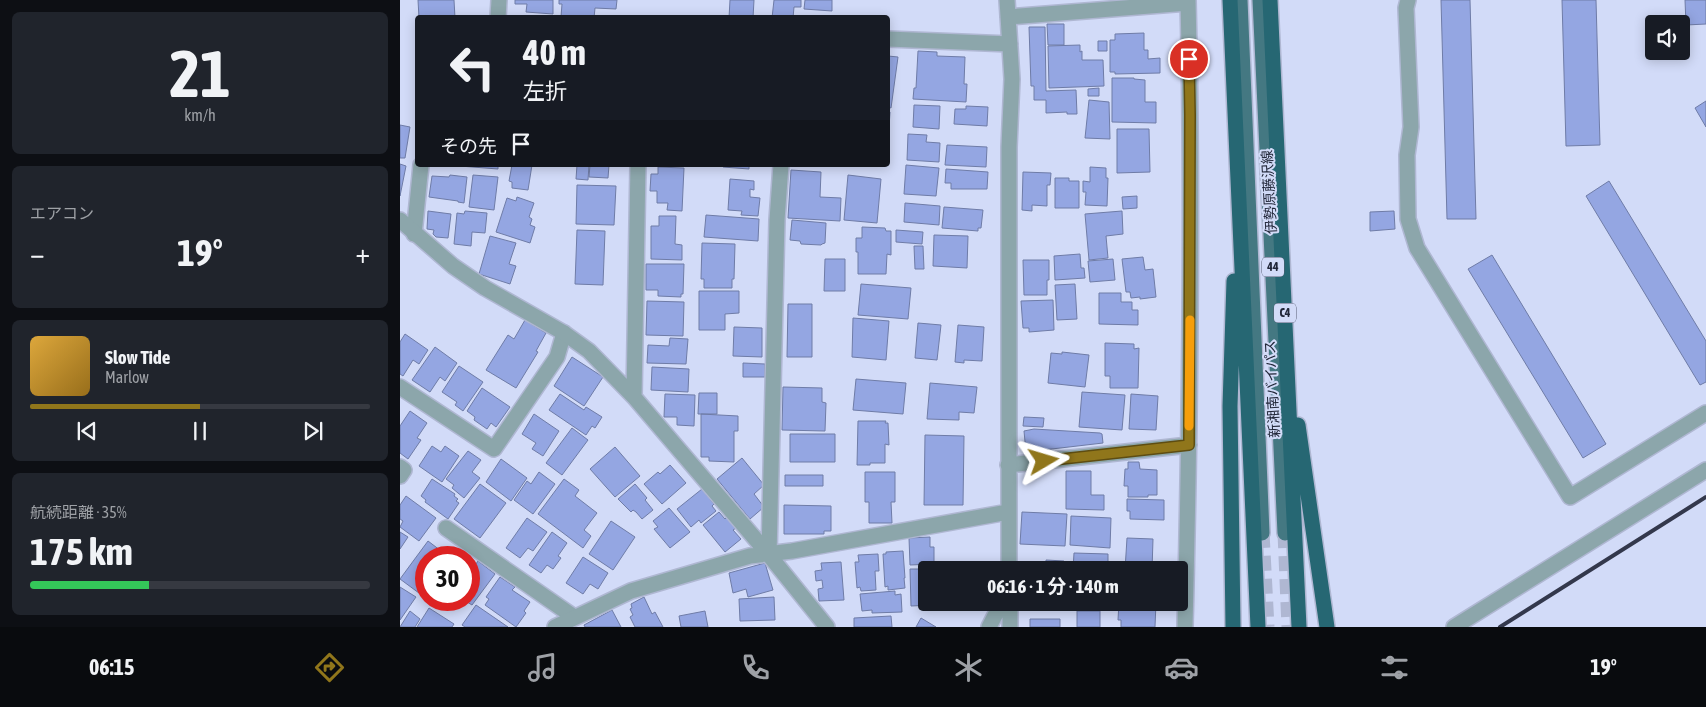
<!DOCTYPE html>
<html lang="ja">
<head>
<meta charset="utf-8">
<style>
  body { margin:0; font-family:"Asap Condensed","Noto Sans JP",sans-serif; background:#20242c; color:#f1f3f6; height:100vh; display:flex; flex-direction:column; font-size:19px; white-space:nowrap }
  * { box-sizing:border-box; margin:0 }
  p { font-size:16px; color:#9ea1a6 }
  .icon { flex:none; width:28px; height:28px; fill:none; stroke:currentColor; stroke-width:2; stroke-linecap:round; stroke-linejoin:round }
  .map { position:relative; flex:1; overflow:hidden }
  .details { display:flex; flex-direction:column; gap:12px; padding:12px; background:#0d0f14; width:400px }
  .details>* { flex:none }
  .banner { position:absolute; left:15px; top:15px; width:475px; height:152px; border-radius:5px; box-shadow:0 2px 12px #0003; background:#171b24; color:#f1f3f6; overflow:hidden }
  .buttons { position:absolute; left:1245px; top:15px; display:grid; gap:10px }
  .buttons a { display:grid; place-items:center; width:45px; height:45px; border-radius:5px; background:#171b24; box-shadow:0 2px 12px #0003; font-size:25px }
  .speed { position:absolute; left:15px; top:546px; display:flex; gap:10px; font-size:25px; font-weight:700; text-align:center }
  .speed>* { display:grid; place-content:center; width:65px; height:65px; border-radius:50%; background:#171b24; box-shadow:0 2px 12px #0003; line-height:1 }
  .speed .limit { border:8px solid #d22; background:#fff; color:#111 }
  .pin { position:absolute; display:grid; place-items:center; width:42px; height:42px; color:#fff; margin:-21px; border:2px solid #fff; border-radius:50%; box-shadow:0 1px 5px #0007 }
  .me { position:absolute; width:55px; margin:-28px; rotate:83deg; stroke-linejoin:round; filter:drop-shadow(0 0 4px #0008) }
  .turn { display:flex; align-items:center; gap:18px; height:105px; padding:0 25px; font-size:22px }
  .turn .icon { width:65px; height:65px; stroke-width:2.5 }
  .turn b { display:block; font-size:35px; line-height:42px }
  .then { display:flex; align-items:center; height:48px; padding:0 25px; background:#0003; gap:10px; font-size:19px }
  .big { font-size:38px; font-weight:700; line-height:1.1 }
  .details .tile { flex:1; display:flex; flex-direction:column; justify-content:center; gap:8px; min-width:0; padding:0 18px; border-radius:8px; background:#20242c }
  .details .dial { align-items:center; gap:0 }
  .dial b { font-size:65px; line-height:1 }
  .song { display:flex; align-items:center; gap:15px }
  .cover { width:60px; height:60px; border-radius:8px; background:linear-gradient(135deg,hsl(40 70% 55%),hsl(40 70% 35%)) }
  .played { height:5px; border-radius:2px; background:linear-gradient(90deg,#90761b 50%,#363941 50%) }
  .keys { display:flex; justify-content:space-around; direction:ltr }
  .heat { display:flex; justify-content:space-between; align-items:center; font-size:28px; direction:ltr }
  .charge { height:8px; border-radius:4px; background:linear-gradient(90deg,#34c759 35%,#363941 0) }
  .trip { position:absolute; left:518px; top:561px; width:270px; height:50px; border-radius:5px; background:#171b24; box-shadow:0 2px 12px #0003; font-weight:700; line-height:50px; text-align:center }
  .tabs { display:flex; height:80px; justify-content:space-around; align-items:center; background:#090b0e; color:#9ea1a6 }
  .tabs .icon { width:35px; height:35px }
  .tabs .current { color:#90761b }
  .tabs b { font-size:22px; color:#f1f3f6 }
  main { display:flex; flex:1; min-height:0 }
  .map>svg:first-child { display:block }
</style>
</head>
<body>
<main>
<section class="details">
<div class="tile dial"><b>21</b><p>km/h</p></div>
<div class="tile"><p>エアコン</p>
<div class="heat"><a>−</a><b class="big">19°</b><a>+</a></div>
</div>
<div class="tile">
<div class="song"><i class="cover"></i><div><b>Slow Tide</b><p>Marlow</p></div></div>
<div class="played"></div>
<div class="keys"><svg class="icon" aria-label="previous" viewBox="0 0 24 24"><path d="M18 5L8 12l10 7zM5 5v14"/></svg><svg class="icon" aria-label="pause" viewBox="0 0 24 24"><path d="M8 5v14M16 5v14"/></svg><svg class="icon" aria-label="next" viewBox="0 0 24 24"><path d="M6 5l10 7-10 7zM19 5v14"/></svg></div>
</div>
<div class="tile"><p>航続距離 · 35%</p><b class="big">175 km</b><div class="charge"></div></div>
</section>
<div class="map">
<svg width="1306" height="627" viewBox="0 0 1306 627">
  <rect width="100%" height="100%" fill="#d2dbf8"/>
  <path fill="#94a6e2" stroke="#6f7ca7" d="M18 0H54L55 18H19Z
    M115 0H153V14L126 12 127 4H115Z
    M159 0H217L216 9 195 8 194 18 161 17 162 4H159Z
    M330 0H354L353 18H329Z
    M374 0H401V7H394L393 18H372Z
    M405 0H432V11L404 9Z
    M1041 0H1070L1076 219H1047Z
    M1162 0H1196L1200 145 1166 146Z
    M1285 0H1306V24L1286 25Z
    M647 24H664V45H648Z
    M629 27H645L646 91 676 90 677 114H667V112L646 113V100H634V86H631Z
    M744 33V50H748V59L760 58V73L715 74V72H710V40H715V34Z
    M698 41H707V51H698Z
    M680 45V52L682 51V60H703L704 86 649 88 648 46Z
    M518 51 537 52V56L565 57 564 84H567L566 102 513 99 514 88H516Z
    M488 56 498 57 491 108 488 107Z
    M712 78H734V79L745 80V102H756V123L712 122Z
    M699 88V96H688V89Z
    M689 100 709 102 710 139 685 138Z
    M1306 101V127L1295 108Z
    M514 105 540 106 539 129 513 127Z
    M566 106 588 107 587 126 554 124 555 109H566Z
    M488 112H490L488 143Z
    M0 125 10 127 5 158H0Z
    M717 129H749L750 172 717 173Z
    M508 134 527 135 526 142 540 143 539 162 507 160Z
    M547 145 587 147 586 167 545 165Z
    M0 164 6 166 0 196Z
    M47 165H98V169Z
    M112 165H132L128 190 112 188V182L109 181Z
    M177 165H189L188 180 176 179Z
    M190 165H209L208 178 189 177Z
    M323 165H349V169L323 167Z
    M506 165 539 168 536 196 504 194Z
    M258 167 284 168 282 211 267 210 268 203H257V191H250L251 174H258Z
    M690 167 706 168V178H708L707 206 685 205 686 192H683V181L690 182Z
    M546 169 588 172 587 189H551V183H545Z
    M391 170 421 172 420 197 441 198 440 221 388 218Z
    M623 172 651 173 650 185H647V206L632 205V211L622 210Z
    M50 175 67 177 64 203 58 202V201L29 197 32 176 49 177Z
    M73 175 98 177 94 210 69 207Z
    M448 175 481 179 477 223 444 220Z
    M655 178H669V181H679V208H655Z
    M330 179 354 181V190L350 189V197L360 198 358 216 341 215 342 211 328 210Z
    M1209 181 1306 341V382L1300 385 1186 196Z
    M177 185 216 186 214 225 176 224Z
    M737 196V208L723 209 722 197Z
    M117 197 134 203 129 217 132 219 130 225 135 227 130 243 96 232 107 198 116 201Z
    M505 203 540 206 539 225 504 222Z
    M544 207 583 210 581 228H578V231L542 228Z
    M28 211 51 214 48 238 36 237 33 234 34 230 27 229Z
    M65 211 87 213 85 233 72 232 71 246 54 244 57 213 64 214Z
    M722 211 723 234 706 236 708 258 689 260 685 214Z
    M994 211 995 229 970 231V212Z
    M306 215 359 219 358 241 304 237Z
    M259 216H276L275 244 282 245V260L251 259V226H259Z
    M392 220 426 223 425 243 422 244 421 245 401 244 400 241 390 240Z
    M462 227 485 228 486 231H491V255L487 254 486 274H458V252H456V238H462Z
    M177 230 205 231 203 285 175 284Z
    M496 230 523 232 522 244 496 242Z
    M534 235 568 236 567 268 533 266Z
    M90 236 116 243 109 264 116 266 110 284 79 274Z
    M302 243 335 244 334 279H332V288H304V279H301Z
    M514 246H523L524 269H515Z
    M680 254 681 268H684L685 278 655 280 654 256Z
    M1092 255 1206 444 1183 458 1068 269Z
    M743 257 745 270 753 269 756 297 740 299V297L731 298 730 292H726L722 259Z
    M425 259H445V291H424Z
    M713 259 715 280 690 282 688 261Z
    M623 260H649V280H647V295H624Z
    M246 264H284L283 294H281V297L258 296V290H246Z
    M461 284 511 288 508 319 458 315Z
    M675 284 677 319 657 320 655 285Z
    M299 291H339V313L325 314V330H299Z
    M699 293H721V302H732V310H738V325L699 324Z
    M653 300 654 330 629 332V328H623L621 301Z
    M247 301 284 302 283 336 246 335Z
    M388 304H412V357H387Z
    M453 318 489 321 486 360 452 357Z
    M125 320 146 333 136 351 138 352 116 388 86 370 108 335 114 339Z
    M518 323 541 325 537 360 515 358Z
    M558 325 584 327 582 361 564 360V363L555 362Z
    M334 327 362 328V357L333 356Z
    M5 334 28 350 19 364 13 360 3 376 0 374V342Z
    M270 338 288 339 286 364 247 363 248 345 269 346Z
    M705 343 734 344V349L739 348 738 388H710V376H705Z
    M35 347 57 363 45 381 40 377 30 392 12 380Z
    M662 352 689 355 685 387 648 383 651 353 662 354Z
    M172 357 203 377 184 406 154 386Z
    M343 363 365 364V377H343Z
    M59 366 83 382 63 411 55 405 57 402 42 392Z
    M252 367 289 369 288 392 251 390Z
    M456 379 506 383 503 414 453 410Z
    M530 383 577 387 574 413 559 412V420L527 419Z
    M383 387 422 388V402L426 403 425 431 382 430Z
    M82 388 110 407 96 427 91 423 87 429 74 420 75 417 67 411Z
    M682 392 725 395 722 430 679 427Z
    M299 393H317V414H298Z
    M160 394 184 410 186 407 202 417 195 428 192 426 186 435 149 410Z
    M265 394 295 395 294 426 277 425V417H264Z
    M731 394 758 396 756 430 729 429Z
    M10 411 27 423 17 438 21 440 8 459 0 453V426Z
    M134 414 159 431 143 456 132 449 136 443 122 434Z
    M301 414 338 416V431H334V462L309 461V457H301Z
    M624 417 644 418 643 427 623 426Z
    M458 421H486L485 423H488L489 445 485 444V463H470V465H457Z
    M172 428 188 440 162 475 146 463Z
    M634 429 700 433 702 434 703 443 626 452 624 431Z
    M390 434H435V462H390Z
    M525 435 564 436 563 505H524Z
    M32 446 41 452 45 446 59 456 42 482 19 466Z
    M215 447 240 476 215 497 190 469Z
    M68 451 81 460 72 472 80 478 64 498 52 488 54 485 46 479Z
    M342 458 364 485 354 494 364 507 350 519 317 479Z
    M101 459 127 478 111 501 86 482Z
    M728 462H739L740 469 757 470V495H748V497H728V486H724L725 469H728Z
    M270 465 286 483 262 504 244 484 258 472 260 474Z
    M666 471H691V495H704V510L666 509Z
    M139 472 155 484 133 514 114 500 127 481 131 484Z
    M465 472H495V502H491L492 523H469V502H465Z
    M385 475H423V486H385Z
    M32 479 55 494 54 496 58 499 56 501 59 503 48 519 25 502 26 500 21 496Z
    M164 479 179 490 175 496 197 513 184 530 191 536 183 548 138 514Z
    M80 484 106 503 80 538 54 519Z
    M235 484 247 498 245 500 253 510 242 519 236 512 233 510 231 512 218 499Z
    M302 489 314 504 312 506 316 511 301 523 299 520 291 527 277 509Z
    M6 496 36 518 19 541 0 527 3 521 0 519V505Z
    M727 499 764 500V520L730 519V511H727Z
    M384 505 431 506V531H424V534H384Z
    M269 508 290 532 270 548 254 529 258 527 253 521Z
    M319 512 325 519 327 517 336 528 333 530 341 539 325 552 303 525Z
    M622 512 667 514 665 546 620 544Z
    M671 516 711 518 710 548 670 545Z
    M127 518 147 532 133 551 128 548 120 558 106 548Z
    M211 521 235 537 213 570 189 554Z
    M0 532 8 537 0 549Z
    M152 532 167 543 158 556 161 558 153 569 147 565 141 573 129 565Z
    M530 537V547H534V564L510 565 509 538Z
    M727 538 753 539 752 570H725Z
    M28 541 49 557 26 558V591L23 596 0 579Z
    M503 551 505 578H504L505 588 488 590V586L485 587 483 554H486V552Z
    M674 553 708 554V570H673Z
    M478 554 479 571H475L476 590 461 591 460 587 457 588 455 562H459L458 555Z
    M183 557 208 573 198 589 190 584 183 594 166 583Z
    M646 560 664 561V570H646Z
    M78 561 95 574 72 605 64 600H69V574Z
    M441 562 444 600 419 601 418 589 423 588 422 580 416 581 415 571 422 570 421 563Z
    M365 563 373 590 348 597 346 589 333 593 329 573Z
    M581 564 582 570H550V566Z
    M510 569H531V570H526V602H532L533 605 511 606Z
    M100 577 115 587 112 590 130 602 124 611 126 613 116 627 85 605 89 599 86 597Z
    M0 587 16 597 0 620Z
    M495 591V595L501 594 502 612 472 613V610L462 611 460 594Z
    M244 597 252 614 255 612 263 627H235L230 617 233 615 230 609 232 608 231 604Z
    M374 597 375 620 340 621 339 599Z
    M567 602H589V606L572 607V606H567Z
    M673 602H705V605L673 604Z
    M719 602H756L755 627H721V620H718Z
    M76 605 108 627H65L62 625Z
    M29 608 54 624 52 627H17Z
    M212 610 221 627H185L184 625Z
    M10 611 20 619 15 627H0Z
    M305 611 308 627H281L279 616Z
    M677 611H700V627H677Z
    M491 616 492 627H454V618Z
    M521 618 536 627H516Z
    M630 619H660V627H630Z"/>
  <g fill="none" stroke-linecap="round" stroke-linejoin="round">
    <path stroke="#afb7d2" stroke-width="15" stroke-dasharray="15 8" stroke-linecap="butt" d="M862 533 867 627
      M885 533 889 627"/>
    <g stroke="#afb7d2" stroke-width="18">
      <path id="lane" d="M1008 0 1006 8 1011 127 1007 155 1008 219 1017 248 1170 497 1306 413
        M14 234 21 165
        M0 387 94 449 157 357 164 333
        M0 467 4 470 0 476
        M46 528 174 617"/>
    </g>
    <g stroke="#afb7d2" stroke-width="18">
      <path id="street" d="M607 0 612 79 609 147V570
        M608 17 788 3
        M98 18 99 0
        M488 39 610 44
        M0 220 53 266 85 288 164 333 189 351 234 397 369 555 427 627
        M234 397 238 165
        M608 465 789 445
        M369 555 377 220 381 165
        M610 602V627
        M155 627 231 591 350 556 392 551 608 512
        M589 627 602 602
        M785 627C790 418 793 209 788 0
        M1054 627 1306 470"/>
    </g>
    <g stroke="#afb7d2" stroke-width="18">
      <path id="primary" d="M840 0 862 533
        M860 0 885 533"/>
    </g>
    <g stroke="#afb7d2" stroke-width="18">
      <path id="highway" d="M830 0 858 627
        M870 0 899 627
        M898 425 927 627
        M833 627 830 406 834 281"/>
    </g>
    <use href="#lane" stroke="#8ca6ab" stroke-width="15"/>
    <use href="#street" stroke="#8ca6ab" stroke-width="15"/>
    <use href="#primary" stroke="#447882" stroke-width="15"/>
    <use href="#highway" stroke="#266773" stroke-width="15"/>
    <path stroke="#33384c" stroke-width="4" d="M1100 627 1306 497"/>
  </g>
  <g fill="none" stroke-linecap="round" stroke-linejoin="round">
    <g stroke="#5e4d12" stroke-width="12">
      <path id="route" d="M644 461 789 445 790 115 789 59"/>
    </g>
    <use href="#route" stroke="#90761b" stroke-width="9"/>
    <path stroke="#f59e0b" stroke-width="9" d="M789 426 790 320"/>
  </g>
  <g text-anchor="middle" stroke-width="4" stroke-linejoin="round" paint-order="stroke">
    <g fill="#d2dbf8" stroke="#565c72" stroke-width="1">
      <rect x="862" y="257.5" width="22" height="19" rx="4"/>
      <rect x="874" y="303.5" width="22" height="19" rx="4"/>
    </g>
    <g font-size="12" font-weight="bold" fill="#212638">
      <text x="873" y="271">44</text>
      <text x="885" y="317">C4</text>
    </g>
    <g font-size="14" fill="#212638" stroke="#d2dbf8">
      <text transform="translate(869 192) rotate(-93)" y="5">伊勢原藤沢線</text>
      <text transform="translate(872 389) rotate(-93)" y="5">新湘南バイパス</text>
    </g>
  </g>
</svg>
<div class="buttons">
<a><svg class="icon" aria-label="sound" viewBox="0 0 24 24"><path d="M4 9h4l5-4v14l-5-4H4zM17 9q2 3 0 6"/></svg></a>
</div>
<div class="speed"><div class="limit">30</div></div>
<div class="pin" style="left:789px;top:59px;background:#d93025"><svg class="icon" aria-label="arrive" viewBox="0 0 24 24"><path d="M6 21V4h12l-3 4 3 4H6"/></svg></div>
<svg class="me" style="left:644px;top:461px" viewBox="-20 -20 40 40"><path d="M0-17L14 15 0 8-14 15z" fill="#90761b" stroke="#fff" stroke-width="4"/></svg>
<div class="trip">06:16 · 1 分 · 140 m</div>
<div class="banner">
<div class="turn"><svg class="icon" aria-label="left" viewBox="0 0 24 24"><path d="M17 20v-9H6M10 6l-5 5 5 5"/></svg><div><b>40 m</b>左折</div></div>
<div class="then">その先<svg class="icon" aria-label="arrive" viewBox="0 0 24 24"><path d="M6 21V4h12l-3 4 3 4H6"/></svg></div>
</div>
</div>
</main>
<nav class="tabs">
<b>06:15</b>
<svg class="icon current" aria-label="directions" viewBox="0 0 24 24"><path d="M12 3l9 9-9 9-9-9zM9 14v-3h6M13 9l2 2-2 2"/></svg>
<svg class="icon" aria-label="music" viewBox="0 0 24 24"><path d="M9 18V5l10-2v13"/><circle cx="6" cy="18" r="3"/><circle cx="16" cy="16" r="3"/></svg>
<svg class="icon" aria-label="phone" viewBox="0 0 24 24"><path d="M5 4h4l2 5-3 2q2 4 5 5l2-3 5 2v4C11 20 4 13 5 4z"/></svg>
<svg class="icon" aria-label="climate" viewBox="0 0 24 24"><path d="M12 3v18M4 7l16 10M4 17L20 7"/></svg>
<svg class="icon" aria-label="car" viewBox="0 0 24 24"><path d="M5 17H2v-5l4-1 3-4h7l3 4 3 1v5h-3M9 17h6M6 11h13"/><circle cx="7" cy="17" r="2"/><circle cx="17" cy="17" r="2"/></svg>
<svg class="icon" aria-label="filters" viewBox="0 0 24 24"><path d="M4 7h16M4 17h16"/><circle cx="9" cy="7" r="2"/><circle cx="15" cy="17" r="2"/></svg>
<b>19°</b>
</nav>
</body>
</html>
